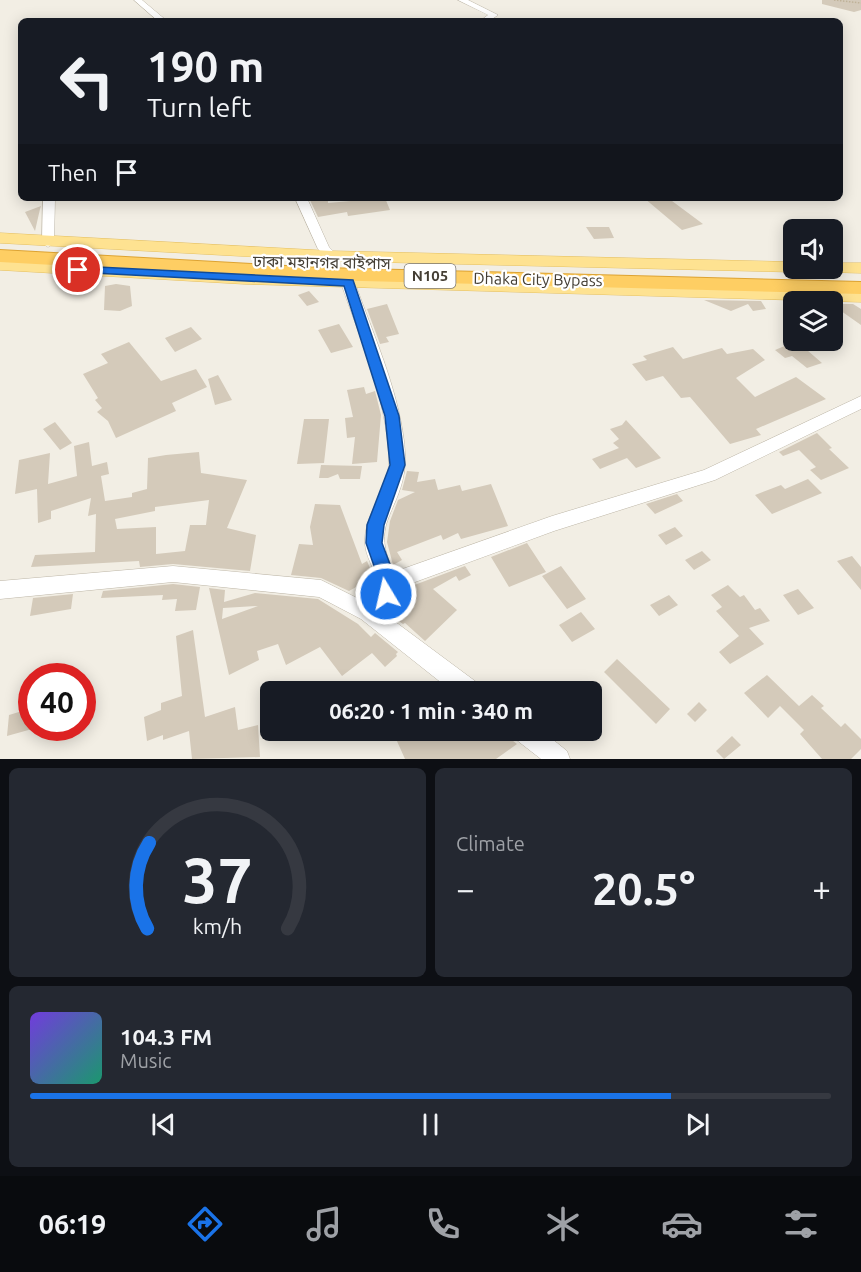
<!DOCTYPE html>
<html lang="en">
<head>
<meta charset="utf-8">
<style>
  body { margin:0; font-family:Ubuntu,"Noto Sans Bengali",sans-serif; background:#242831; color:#f1f3f6; height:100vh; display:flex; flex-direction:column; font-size:22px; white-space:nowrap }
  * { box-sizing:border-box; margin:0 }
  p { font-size:20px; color:#9ea1a6 }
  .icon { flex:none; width:33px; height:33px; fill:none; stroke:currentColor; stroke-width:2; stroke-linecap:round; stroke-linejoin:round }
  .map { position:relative; height:759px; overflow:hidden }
  .panel { display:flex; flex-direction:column; gap:9px; padding:9px; background:#0d0f14; flex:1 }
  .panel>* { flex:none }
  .guide { position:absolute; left:18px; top:18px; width:825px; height:183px; border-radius:9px; box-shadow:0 3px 15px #0003; background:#171b24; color:#f1f3f6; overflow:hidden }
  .fabs { position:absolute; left:783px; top:219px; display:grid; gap:12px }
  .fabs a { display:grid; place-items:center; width:60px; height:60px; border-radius:9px; background:#171b24; box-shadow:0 3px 15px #0003; font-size:30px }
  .speed { position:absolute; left:18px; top:663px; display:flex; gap:12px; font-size:30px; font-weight:700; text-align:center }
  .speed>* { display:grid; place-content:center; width:78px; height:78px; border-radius:50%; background:#171b24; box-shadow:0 3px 15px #0003; line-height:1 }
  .speed .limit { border:9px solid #d22; background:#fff; color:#111 }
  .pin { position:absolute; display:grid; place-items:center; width:51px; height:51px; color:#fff; margin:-26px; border:3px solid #fff; border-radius:50%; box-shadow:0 2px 6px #0007 }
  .me { position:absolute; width:66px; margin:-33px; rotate:351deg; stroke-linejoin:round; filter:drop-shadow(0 0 4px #0008) }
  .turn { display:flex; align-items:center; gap:21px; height:126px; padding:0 30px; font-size:27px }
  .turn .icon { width:78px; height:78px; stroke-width:2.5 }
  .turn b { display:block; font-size:42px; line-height:51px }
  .then { display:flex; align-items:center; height:57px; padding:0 30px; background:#0003; gap:12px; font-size:22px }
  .big { font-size:45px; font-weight:600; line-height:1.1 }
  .panel .card { flex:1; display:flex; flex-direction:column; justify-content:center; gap:9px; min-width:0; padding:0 21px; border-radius:9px; background:#242831 }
  .panel .dial { align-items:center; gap:0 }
  .dial svg { height:156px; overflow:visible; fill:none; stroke:#363941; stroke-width:7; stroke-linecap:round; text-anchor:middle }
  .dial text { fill:#f1f3f6; stroke:none }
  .song { display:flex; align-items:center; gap:18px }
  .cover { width:72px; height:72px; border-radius:9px; background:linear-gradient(135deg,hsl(260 70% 55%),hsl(160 70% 35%)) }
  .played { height:6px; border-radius:3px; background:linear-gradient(90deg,#1a73e8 80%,#363941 80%) }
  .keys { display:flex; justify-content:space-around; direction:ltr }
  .heat { display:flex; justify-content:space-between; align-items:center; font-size:33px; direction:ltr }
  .panel .tiles { flex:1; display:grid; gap:9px; grid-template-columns:1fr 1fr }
  .card:last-child { grid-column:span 2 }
  .trip { position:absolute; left:260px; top:681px; width:342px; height:60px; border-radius:9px; background:#171b24; box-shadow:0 3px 15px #0003; font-weight:600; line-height:60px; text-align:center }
  .menu { display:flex; height:96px; justify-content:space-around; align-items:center; background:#090b0e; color:#9ea1a6 }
  .menu .icon { width:42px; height:42px }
  .menu .on { color:#1a73e8 }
  .menu b { font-size:27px; color:#f1f3f6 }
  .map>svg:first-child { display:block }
</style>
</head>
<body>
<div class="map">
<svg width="861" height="759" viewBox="0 0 861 759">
  <rect width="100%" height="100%" fill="#f2eee4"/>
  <path fill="#d4caba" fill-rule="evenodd" d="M822 0H861V10L854 12 822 4Z
    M309 198H328V203L385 198 390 210 348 216 347 212 318 217Z
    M644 198H668L703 224 682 230Z
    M41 206 40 209 35 231 25 212Z
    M586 227H609L614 238 594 239Z
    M116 284 130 286 132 306 120 311 104 310 105 286Z
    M309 291 319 302 307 306 298 295Z
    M704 300 761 301 766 309 753 311 748 304 731 311Z
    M387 304 399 334 386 337 389 342 380 344 367 309Z
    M841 304H853L861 309V325L834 306Z
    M339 324 353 347 331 353 318 330Z
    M191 327 202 339 175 352 165 338Z
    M799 340 811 348 807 350 822 363 807 368 792 356 785 358 775 350Z
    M129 342 161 381 196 369 207 387 172 403 176 411 116 438 108 421 97 412 102 408 95 400 98 398 83 374 108 363 101 354Z
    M673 347 683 359 722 348 727 354 753 349 765 360 736 378 755 397 796 377 826 399 756 429 761 435 730 444 690 397 681 398 663 376 646 381 632 364 647 360 643 356Z
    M218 375 232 400 215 405 208 379Z
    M364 387 366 394 375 391 381 415 377 462 352 464 355 437 347 438 345 418 353 417 347 390Z
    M304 419H329L324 463 297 464Z
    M626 420 661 458 636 468 627 458 600 469 592 459 619 448 613 443 619 439 610 429 622 425Z
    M55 422 72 443 60 450 43 429Z
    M817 433 832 448 829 449 849 468 821 480 810 470 816 467 799 450 783 456 779 452Z
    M89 442 92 466 107 462 109 474 101 476 105 501 132 497V493L147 489 148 458 166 455 199 452 201 473 247 480 227 528 256 535 250 571 173 564 140 567 139 561 31 567 35 555 95 552 96 514 88 516 91 498 51 511V519L38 523 37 489 15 494 19 460 50 453 48 484 77 476 74 446ZM209 500 206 525H190L185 551 156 554V527L117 529 115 519 155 511V507Z
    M321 465 362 466 360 479H340L338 474 328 478H319Z
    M407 471 419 472 417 482 435 479 438 490 460 485 462 491 491 484 508 526 461 539 458 533 443 540 441 535 397 552 402 560 393 565 387 542 390 521 398 500 415 492 402 490Z
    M808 479 822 493 772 514 755 495 781 485 785 489Z
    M677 494 683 501 655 514 646 504Z
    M315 504 340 505 362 564 367 561 372 573 374 577 349 591 321 578 291 575 299 544 313 545 310 527Z
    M675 527 683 536 666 545 658 535Z
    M527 543 546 572 509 587 491 557Z
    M702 551 711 560 694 570 685 560Z
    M852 556 861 567V590L837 561Z
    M465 566 471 575 459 581 456 576 433 589 457 610 425 641 405 623 403 624 385 611 401 590Z
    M561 566 586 599 567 609 542 576Z
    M173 584 200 587 196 610 175 611 177 599 162 600 163 595 101 598 103 591Z
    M728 585 740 597 744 595 755 610 760 608 770 621 749 628 764 644 730 664 719 652 739 636 716 611 722 607 711 595Z
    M209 588 225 590 224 602 255 593 318 599 358 624 371 637 375 633 398 652 396 654 397 656 385 667 372 653 342 676 320 647 286 665 278 644 257 651 259 660 229 675ZM258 606 222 619 223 608Z
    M798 589 814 608 798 615 783 595Z
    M73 594 71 609 30 616 33 598Z
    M669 595 678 605 659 616 650 605Z
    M581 612 595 629 572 642 559 625Z
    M193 630 205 717 235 707 238 730 258 725 260 757 192 759 189 731 163 740V735L147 741 144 717 161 710V703L182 696 176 636Z
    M617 659 670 709 656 724 604 672Z
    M767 675 799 706 812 695 824 706 821 708 841 727 845 723 861 739V749L851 759H822L800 734 804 730 780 706 768 718 744 693Z
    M699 702 707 710 695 722 687 714Z
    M32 708V729L7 736 9 715Z
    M392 730H499L517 744 496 759H405Z
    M732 736 741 745 724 759 716 751Z"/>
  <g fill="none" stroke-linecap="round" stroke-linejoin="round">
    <g stroke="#bdb6a7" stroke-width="1">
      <path id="minor" d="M134 0H142L167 21H158Z
        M458 0H468L498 15 489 21H480L488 15Z
        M43 198H55L54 243 48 247 42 243Z
        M295 198H307L329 247 338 256 336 259H328L318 249Z
        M348 279 355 283C373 334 397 386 404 441 405 451 406 462 404 473 397 515 370 525 394 572L552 516 704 470 861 396V409L715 480 554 531 396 589 382 612 479 684 481 692H453L361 619 319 597 173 582 0 599V581L173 566 321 580 365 602 378 583C375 568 364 556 365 539 366 511 389 489 389 460 387 399 361 341 341 283Z
        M511 730H541L567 751 570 759H541L514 738Z"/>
    </g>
    <g stroke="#e4bf61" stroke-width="1">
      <path id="major" d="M0 233 332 251 794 262V268H801L794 272 332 261 0 243Z
        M0 260 244 274 861 292V302L244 284 0 270Z
        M832 263H861V273L826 272 824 268H832Z"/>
    </g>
    <g stroke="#dda333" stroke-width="2">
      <path id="highway" d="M0 250 323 268 861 282V294L323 280 0 262Z"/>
    </g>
    <path stroke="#bfb298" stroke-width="1.5" stroke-dasharray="1.5 1.5" stroke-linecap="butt" d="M834 0 861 3"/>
    <use href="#minor" fill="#fff" fill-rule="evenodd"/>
    <use href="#major" fill="#fee291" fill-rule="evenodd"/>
    <use href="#highway" fill="#fece63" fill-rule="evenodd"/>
  </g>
  <path fill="#1a73e8" stroke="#114b97" stroke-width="1.5" d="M78 266 353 280 399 416 405 465 384 525 382 543 397 583 392 600 386 602 380 600 377 594 380 583 366 543 367 525 390 465 385 416 344 286 74 272 72 270Z"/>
  <g text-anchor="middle" stroke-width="4.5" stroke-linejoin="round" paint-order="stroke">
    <rect fill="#fff" stroke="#7c7871" stroke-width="1.5" x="404.5" y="264" width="51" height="24" rx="4.5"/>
    <g font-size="15" font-weight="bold" fill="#443e34">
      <text x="430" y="281">N105</text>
    </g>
    <g font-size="16" fill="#443e34" stroke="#fff">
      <text transform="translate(322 262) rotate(1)" y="6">ঢাকা মহানগর বাইপাস</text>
      <text transform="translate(538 279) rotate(1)" y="6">Dhaka City Bypass</text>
    </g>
  </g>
</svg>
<div class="fabs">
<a><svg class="icon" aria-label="sound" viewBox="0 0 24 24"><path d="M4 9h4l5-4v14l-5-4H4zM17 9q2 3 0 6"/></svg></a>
<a><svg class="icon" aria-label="layers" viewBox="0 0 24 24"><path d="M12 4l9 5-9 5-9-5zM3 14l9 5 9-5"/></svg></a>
</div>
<div class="speed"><div class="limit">40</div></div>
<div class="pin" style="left:78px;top:270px;background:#d93025"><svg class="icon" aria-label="arrive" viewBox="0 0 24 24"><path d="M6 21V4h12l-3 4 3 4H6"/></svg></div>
<svg class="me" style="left:386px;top:594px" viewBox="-20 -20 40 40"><circle r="17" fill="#1a73e8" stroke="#fff" stroke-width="3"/><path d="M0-11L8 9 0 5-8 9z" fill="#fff"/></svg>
<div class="trip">06:20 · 1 min · 340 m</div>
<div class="guide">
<div class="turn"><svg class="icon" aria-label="left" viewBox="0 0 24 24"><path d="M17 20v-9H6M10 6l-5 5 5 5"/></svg><div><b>190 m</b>Turn left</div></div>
<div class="then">Then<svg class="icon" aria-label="arrive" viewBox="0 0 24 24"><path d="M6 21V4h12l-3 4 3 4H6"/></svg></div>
</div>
</div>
<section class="panel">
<div class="tiles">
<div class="card dial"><svg viewBox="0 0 100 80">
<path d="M14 69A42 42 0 1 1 86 69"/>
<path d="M14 69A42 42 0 0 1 15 25" stroke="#1a73e8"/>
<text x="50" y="56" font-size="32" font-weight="700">37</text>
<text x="50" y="72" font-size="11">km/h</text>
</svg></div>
<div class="card"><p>Climate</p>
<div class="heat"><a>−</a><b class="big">20.5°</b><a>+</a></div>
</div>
<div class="card">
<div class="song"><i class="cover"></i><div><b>104.3 FM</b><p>Music</p></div></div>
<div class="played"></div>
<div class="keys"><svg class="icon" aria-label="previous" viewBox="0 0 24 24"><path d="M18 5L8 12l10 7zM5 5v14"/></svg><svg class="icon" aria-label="pause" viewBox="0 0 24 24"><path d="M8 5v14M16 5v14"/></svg><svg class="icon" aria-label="next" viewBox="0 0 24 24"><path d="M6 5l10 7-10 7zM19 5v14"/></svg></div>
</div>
</div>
</section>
<nav class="menu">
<b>06:19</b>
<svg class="icon on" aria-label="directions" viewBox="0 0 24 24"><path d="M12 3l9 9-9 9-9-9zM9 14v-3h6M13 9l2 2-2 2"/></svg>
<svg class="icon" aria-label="music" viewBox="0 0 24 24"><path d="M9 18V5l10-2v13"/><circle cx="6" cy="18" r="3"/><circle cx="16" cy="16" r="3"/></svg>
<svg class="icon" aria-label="phone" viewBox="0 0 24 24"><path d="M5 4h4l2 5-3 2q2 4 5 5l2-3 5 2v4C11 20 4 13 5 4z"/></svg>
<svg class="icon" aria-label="climate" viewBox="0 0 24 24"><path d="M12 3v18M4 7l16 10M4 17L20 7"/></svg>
<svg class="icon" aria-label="car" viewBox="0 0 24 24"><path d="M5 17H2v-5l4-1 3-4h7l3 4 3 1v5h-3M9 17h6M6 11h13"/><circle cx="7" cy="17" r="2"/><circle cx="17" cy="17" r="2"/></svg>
<svg class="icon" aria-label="filters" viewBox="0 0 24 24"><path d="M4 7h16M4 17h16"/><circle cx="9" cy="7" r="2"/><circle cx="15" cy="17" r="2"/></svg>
</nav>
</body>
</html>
